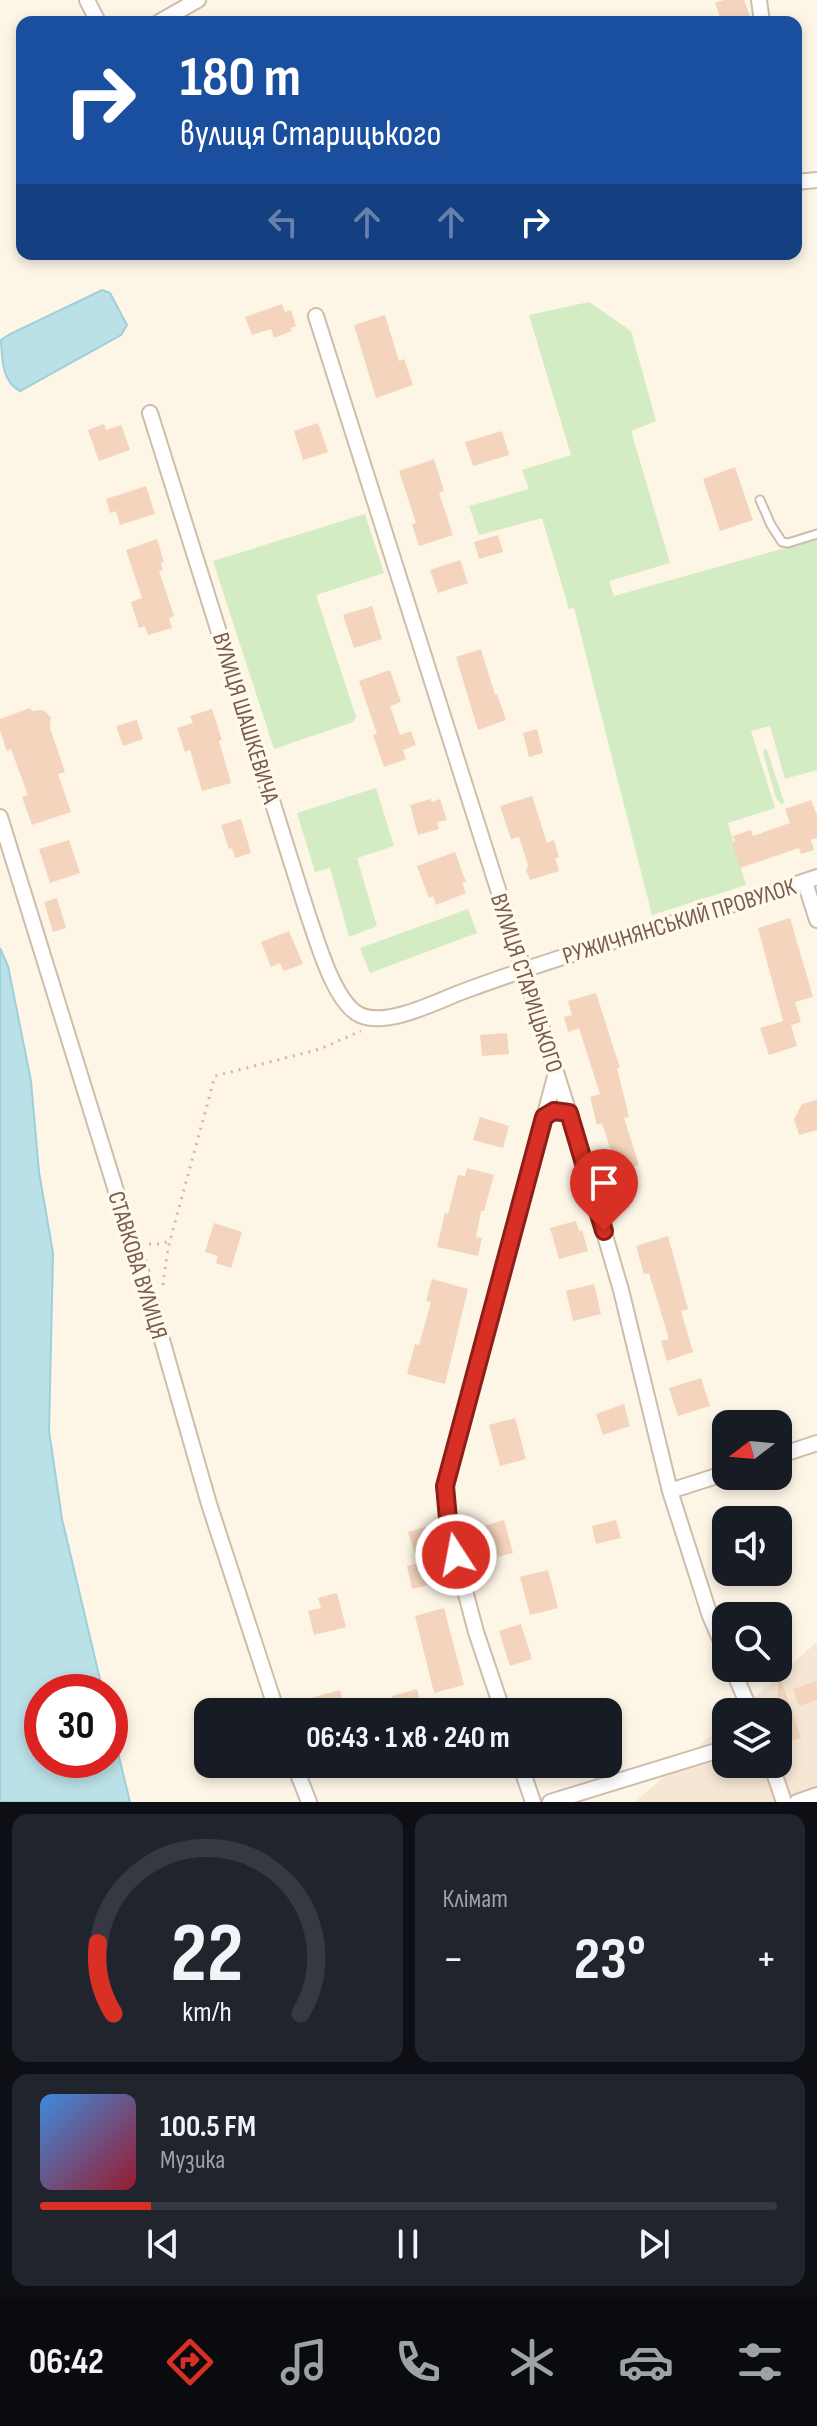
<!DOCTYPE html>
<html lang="uk">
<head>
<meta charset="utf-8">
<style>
  body { margin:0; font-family:"Sofia Sans Condensed",sans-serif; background:#20242c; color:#f1f3f6; height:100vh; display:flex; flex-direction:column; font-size:30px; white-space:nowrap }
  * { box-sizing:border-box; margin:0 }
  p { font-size:26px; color:#9ea1a6 }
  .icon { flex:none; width:44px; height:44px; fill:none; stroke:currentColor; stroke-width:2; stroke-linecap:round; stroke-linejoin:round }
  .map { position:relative; height:1802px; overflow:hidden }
  .panel { display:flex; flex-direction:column; gap:12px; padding:12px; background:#0d0f14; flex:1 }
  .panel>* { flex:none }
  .banner { position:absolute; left:16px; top:16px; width:786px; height:244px; border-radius:16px; box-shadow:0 4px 12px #0003; background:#1a4fa0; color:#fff; overflow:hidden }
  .needle { width:52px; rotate:254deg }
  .controls { position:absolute; left:712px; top:1410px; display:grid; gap:16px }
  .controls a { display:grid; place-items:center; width:80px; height:80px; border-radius:16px; background:#171b24; box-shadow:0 4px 12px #0003; font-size:40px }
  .speed { position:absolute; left:24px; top:1674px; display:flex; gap:16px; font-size:40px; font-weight:700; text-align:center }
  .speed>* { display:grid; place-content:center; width:104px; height:104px; border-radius:50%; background:#171b24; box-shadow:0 4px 12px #0003; line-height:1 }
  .speed .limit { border:12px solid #d22; background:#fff; color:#111 }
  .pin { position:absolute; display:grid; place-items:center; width:68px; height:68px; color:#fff; margin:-82px -34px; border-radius:50% 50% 50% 0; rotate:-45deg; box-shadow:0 0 8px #0007 }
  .pin .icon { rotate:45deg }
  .me { position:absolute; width:88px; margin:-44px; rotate:349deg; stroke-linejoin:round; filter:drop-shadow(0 0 6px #0008) }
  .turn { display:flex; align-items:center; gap:28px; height:168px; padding:0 32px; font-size:36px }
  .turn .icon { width:104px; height:104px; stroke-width:2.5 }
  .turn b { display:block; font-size:56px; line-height:68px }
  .lanes { display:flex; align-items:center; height:76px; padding:0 32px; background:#0003; justify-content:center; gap:40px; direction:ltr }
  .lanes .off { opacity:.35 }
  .big { font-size:60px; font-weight:700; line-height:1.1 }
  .panel .tile { flex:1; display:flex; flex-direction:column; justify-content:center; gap:12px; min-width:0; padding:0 28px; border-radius:16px; background:#20242c }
  .panel .dial { align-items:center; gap:0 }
  .dial svg { height:208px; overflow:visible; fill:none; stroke:#363941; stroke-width:7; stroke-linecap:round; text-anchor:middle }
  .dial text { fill:#f1f3f6; stroke:none }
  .song { display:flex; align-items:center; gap:24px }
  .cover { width:96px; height:96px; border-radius:12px; background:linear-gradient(135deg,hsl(210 70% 55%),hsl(350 70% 35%)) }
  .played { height:8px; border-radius:4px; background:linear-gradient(90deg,#d93025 15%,#363941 15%) }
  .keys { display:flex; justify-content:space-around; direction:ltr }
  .heat { display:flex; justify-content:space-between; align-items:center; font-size:44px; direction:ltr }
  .panel .tiles { flex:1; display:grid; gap:12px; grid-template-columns:1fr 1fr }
  .tile:last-child { grid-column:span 2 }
  .trip { position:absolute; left:194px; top:1698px; width:428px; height:80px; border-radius:16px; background:#171b24; box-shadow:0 4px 12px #0003; font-weight:700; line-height:80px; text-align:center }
  .dock { display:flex; height:128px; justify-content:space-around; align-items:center; background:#090b0e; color:#9ea1a6 }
  .dock .icon { width:56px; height:56px }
  .dock .on { color:#d93025 }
  .dock b { font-size:36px; color:#f1f3f6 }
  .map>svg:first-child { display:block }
</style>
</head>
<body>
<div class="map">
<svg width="817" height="1802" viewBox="0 0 817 1802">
  <rect width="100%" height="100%" fill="#fdf5e6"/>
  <path fill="#f5e7d4" d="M817 1642V1802H635L726 1722V1764H778V1712H738Z"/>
  <path fill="#d3ecc4" d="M589 302 631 331 656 421 631 431 670 563 609 581 614 596 817 539V770L785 779 770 726 751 731 775 808 728 823 746 885 652 915 574 608 569 609 542 518 479 535 469 506 529 489 522 470 571 455 529 315Z
    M365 514 384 573 316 595 356 717 353 722 274 749 213 561Z
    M764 749 767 750 784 802 782 805 776 798 763 753Z
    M376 788 394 846 357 858 377 926 349 937 330 868 315 872 297 813Z
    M468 909 477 933 370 973 369 971 360 948Z"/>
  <path fill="#bae0e8" stroke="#9fcfda" stroke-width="2" d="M102 290 110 293 127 325 121 335 20 391C2 382 2 359 1 340L10 334Z
    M0 948 8 966 31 1081 39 1172 53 1253 49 1431 62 1519 103 1692H42V1760H110V1720L130 1802H0Z"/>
  <path fill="#f4d4bd" d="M724 0H744L750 16 734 22H722L715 3Z
    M282 304 285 312 291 310 296 326 291 328 292 331 274 338 271 329 252 335 245 317Z
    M385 315 399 361 404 359 413 385 376 398 354 325Z
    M318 423 328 452 303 460 294 431Z
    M104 424 106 430 121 425 130 450 99 461 88 430Z
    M502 431 509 455 473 466 465 442Z
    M434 459 444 491 439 493 453 535 419 546 412 524 416 523 399 471Z
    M735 467 753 520 720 531 703 479Z
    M146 486 155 514 120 525 116 511 110 513 106 499Z
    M498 535 503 552 479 559 474 542Z
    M157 539 164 562 161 563 163 570 159 571 174 616 169 618 172 628 148 635 145 626 139 628 131 602 142 598 126 550Z
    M460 560 468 583 438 593 430 570Z
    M372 606 382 639 354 648 343 615Z
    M481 649 495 695 497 694 506 720 478 730 456 657Z
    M390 670 401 702 390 706 400 735 411 731 416 745 403 750 406 759 384 767 373 735 377 734 359 681Z
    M30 708 32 711 43 710 51 717 50 728 65 772 58 774 71 812 32 825 22 797 28 795 11 749 7 751 0 731V719Z
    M212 709 222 740 219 741 231 783 202 791 190 750 185 752 177 728 193 723 190 716Z
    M137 720 143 739 123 746 116 726Z
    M537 729 543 753 529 757 523 733Z
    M532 796 547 843 554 840 559 857 555 858 559 871 530 880 526 870 528 865 519 837 511 839 500 806Z
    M431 799 432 802 440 799 447 820 437 822 439 829 418 835 410 805Z
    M811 800 817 815V838L811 840 814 850 801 854 799 848 740 868 732 843 735 842 733 836 751 830 753 836 790 823 785 809Z
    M241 819 251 853 235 858 232 848 229 849 221 825Z
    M69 840 80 873 50 883 39 849Z
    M455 852 466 882 462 883 466 893 436 905 433 896 429 898 417 866Z
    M57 898 66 928 53 932 44 902Z
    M790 918 813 997 795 1002 801 1022 791 1025 797 1046 769 1055 760 1028 783 1021 758 928Z
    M289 931 303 964 284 971 280 963 271 967 261 942Z
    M596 993 620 1068H617L629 1117 624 1118 639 1165 618 1172 602 1123 597 1125 590 1097 600 1094 579 1028 568 1032 564 1017 572 1015 568 1001Z
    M507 1033 509 1054 482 1056 480 1035Z
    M817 1100V1130L799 1135 794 1119 802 1104Z
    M480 1117 509 1126 503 1148 473 1140Z
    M467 1168 494 1175 484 1211H481L476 1237 482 1238 478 1256 437 1247 445 1213 448 1214 458 1175 465 1176Z
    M576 1221 579 1231 582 1230 588 1251 559 1259 550 1228Z
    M214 1223 242 1232 231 1268 216 1263 218 1256 205 1252Z
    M668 1236 688 1309 681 1311 693 1352 667 1361 661 1341 669 1339 649 1273 644 1274 636 1246Z
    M432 1279 468 1289 445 1384 407 1374 415 1344 419 1345 431 1302 426 1301Z
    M594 1284 601 1314 573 1321 566 1291Z
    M701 1378 710 1406 678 1416 669 1388Z
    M624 1404 630 1426 603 1435 596 1414Z
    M515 1418 526 1459 500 1466 489 1425Z
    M504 1520 513 1553 483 1561 476 1536 486 1534 484 1526Z
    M616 1520 621 1538 596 1544 592 1526Z
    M432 1525 435 1538 428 1540 439 1583 412 1589 407 1566 418 1563 408 1532Z
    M548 1570 558 1608 530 1615 520 1577Z
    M337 1593 346 1627 314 1635 308 1611 321 1608 318 1598Z
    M444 1608 464 1685 434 1693 415 1616Z
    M521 1624 532 1659 510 1666 499 1631Z
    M778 1677H780L801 1738 784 1743 778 1726Z
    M817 1681V1700L799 1706 793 1689Z
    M417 1689 421 1703 396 1710 392 1696Z
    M340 1690 346 1712H315L311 1698Z"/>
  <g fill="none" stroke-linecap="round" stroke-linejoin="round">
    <g stroke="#cfbdac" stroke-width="11">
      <path id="lane" d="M760 500 771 525 782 542 788 543 817 534"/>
    </g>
    <g stroke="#cfbdac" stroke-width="18">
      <path id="street" d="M87 0 98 22
        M759 0 762 22
        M159 22 198 0
        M796 182 817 180
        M316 316 569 1113 621 1290 670 1491 710 1616 726 1653
        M150 413 308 915C317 940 334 1003 360 1015 386 1027 434 1003 459 993 576 949 698 918 817 877
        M0 817 158 1326 209 1504 277 1712
        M805 882 817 920
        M778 1456 817 1443
        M670 1491 726 1473
        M732 1668 751 1712
        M503 1712 476 1632 449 1530 445 1486 556 1073
        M294 1764 309 1802
        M520 1764 533 1802
        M771 1764 784 1802
        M550 1802 726 1748
        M797 1802 817 1795"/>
    </g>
    <path stroke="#d9b79f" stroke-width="3" stroke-dasharray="2 6" stroke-linecap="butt" d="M149 1244H162L172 1239
      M163 1285 168 1248 215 1076 320 1049 361 1031"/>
    <use href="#lane" stroke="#fff" stroke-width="7"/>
    <use href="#street" stroke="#fff" stroke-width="14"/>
  </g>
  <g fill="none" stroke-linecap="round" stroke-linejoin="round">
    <g stroke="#8d1f18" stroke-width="20">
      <path id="route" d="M456 1555 449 1530 445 1486 544 1117 554 1111 569 1113 604 1231"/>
    </g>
    <use href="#route" stroke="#d93025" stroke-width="14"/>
  </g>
  <g text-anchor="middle" stroke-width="7" stroke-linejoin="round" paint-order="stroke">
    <g font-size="24" fill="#785b4a" stroke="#fff9ed">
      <text transform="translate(246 718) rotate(73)" y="8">ВУЛИЦЯ ШАШКЕВИЧА</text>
      <text transform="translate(679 921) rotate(-17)" y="8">РУЖИЧНЯНСЬКИЙ ПРОВУЛОК</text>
      <text transform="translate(527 983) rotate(72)" y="8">ВУЛИЦЯ СТАРИЦЬКОГО</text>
      <text transform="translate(138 1265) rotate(73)" y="8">СТАВКОВА ВУЛИЦЯ</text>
    </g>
  </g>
</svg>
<div class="controls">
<a><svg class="needle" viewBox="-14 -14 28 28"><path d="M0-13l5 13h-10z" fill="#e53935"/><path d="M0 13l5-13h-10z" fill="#9ea1a6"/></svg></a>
<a><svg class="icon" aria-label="sound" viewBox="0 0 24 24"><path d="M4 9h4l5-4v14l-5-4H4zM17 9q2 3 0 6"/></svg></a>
<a><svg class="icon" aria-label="search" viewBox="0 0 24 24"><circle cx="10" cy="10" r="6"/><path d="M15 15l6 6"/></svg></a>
<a><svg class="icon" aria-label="layers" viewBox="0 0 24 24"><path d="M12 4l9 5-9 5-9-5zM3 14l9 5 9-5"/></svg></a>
</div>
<div class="speed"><div class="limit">30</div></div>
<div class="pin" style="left:604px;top:1231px;background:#d93025"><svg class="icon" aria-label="arrive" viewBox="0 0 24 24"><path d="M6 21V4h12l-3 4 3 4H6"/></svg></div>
<svg class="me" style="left:456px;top:1555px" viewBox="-20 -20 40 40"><circle r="17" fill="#d93025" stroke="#fff" stroke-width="3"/><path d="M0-11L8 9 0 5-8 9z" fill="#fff"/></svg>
<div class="trip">06:43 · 1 хв · 240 m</div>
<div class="banner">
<div class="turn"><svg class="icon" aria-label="right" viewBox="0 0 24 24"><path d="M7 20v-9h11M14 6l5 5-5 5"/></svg><div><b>180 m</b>вулиця Старицького</div></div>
<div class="lanes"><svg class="icon off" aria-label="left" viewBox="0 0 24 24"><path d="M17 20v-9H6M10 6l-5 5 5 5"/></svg><svg class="icon off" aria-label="ahead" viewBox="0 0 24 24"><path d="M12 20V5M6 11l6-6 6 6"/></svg><svg class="icon off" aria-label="ahead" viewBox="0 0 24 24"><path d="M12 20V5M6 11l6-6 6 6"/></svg><svg class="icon" aria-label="right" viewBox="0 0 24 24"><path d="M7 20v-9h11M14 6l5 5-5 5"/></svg></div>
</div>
</div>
<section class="panel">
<div class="tiles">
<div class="tile dial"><svg viewBox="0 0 100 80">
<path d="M14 69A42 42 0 1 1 86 69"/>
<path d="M14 69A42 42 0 0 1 8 42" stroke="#d93025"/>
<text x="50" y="56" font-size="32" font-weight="700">22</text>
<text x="50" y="72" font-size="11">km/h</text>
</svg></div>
<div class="tile"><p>Клімат</p>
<div class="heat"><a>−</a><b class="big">23°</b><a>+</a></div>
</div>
<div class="tile">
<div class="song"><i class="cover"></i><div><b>100.5 FM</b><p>Музика</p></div></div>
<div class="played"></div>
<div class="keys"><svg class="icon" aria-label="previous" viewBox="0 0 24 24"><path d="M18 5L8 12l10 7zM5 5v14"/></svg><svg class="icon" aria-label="pause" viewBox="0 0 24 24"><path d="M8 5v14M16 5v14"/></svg><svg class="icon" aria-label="next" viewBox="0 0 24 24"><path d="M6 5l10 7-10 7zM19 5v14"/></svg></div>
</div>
</div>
</section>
<nav class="dock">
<b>06:42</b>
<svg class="icon on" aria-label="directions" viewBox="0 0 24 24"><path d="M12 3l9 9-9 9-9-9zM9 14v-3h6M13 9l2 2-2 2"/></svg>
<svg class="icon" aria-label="music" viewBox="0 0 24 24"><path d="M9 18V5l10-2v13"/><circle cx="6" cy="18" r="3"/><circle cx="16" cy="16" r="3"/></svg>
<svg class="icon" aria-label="phone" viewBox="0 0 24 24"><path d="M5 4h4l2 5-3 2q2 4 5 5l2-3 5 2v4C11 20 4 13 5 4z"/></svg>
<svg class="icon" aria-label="climate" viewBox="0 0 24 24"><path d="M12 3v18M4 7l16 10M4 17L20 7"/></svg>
<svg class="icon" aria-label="car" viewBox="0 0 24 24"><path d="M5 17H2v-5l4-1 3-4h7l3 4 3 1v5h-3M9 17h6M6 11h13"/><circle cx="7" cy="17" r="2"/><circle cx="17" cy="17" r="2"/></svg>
<svg class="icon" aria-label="filters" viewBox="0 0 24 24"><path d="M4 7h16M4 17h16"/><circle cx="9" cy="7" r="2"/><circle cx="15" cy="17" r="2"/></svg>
</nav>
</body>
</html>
